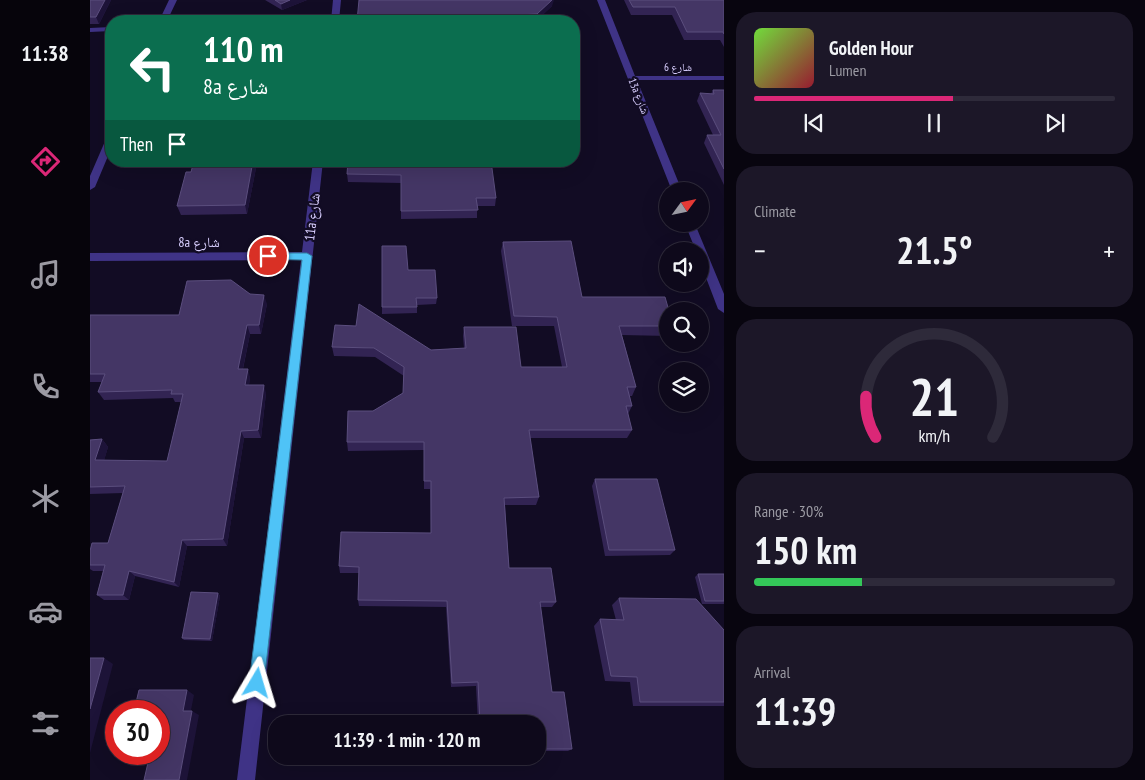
<!DOCTYPE html>
<html lang="en">
<head>
<meta charset="utf-8">
<style>
  body { margin:0; font-family:"PT Sans Narrow","Noto Naskh Arabic",sans-serif; background:#1c1728; color:#f1f3f6; height:100vh; display:flex; flex-direction:column; font-size:19px; white-space:nowrap }
  * { box-sizing:border-box; margin:0 }
  p { font-size:16px; color:#9b9aa3 }
  .icon { flex:none; width:28px; height:28px; fill:none; stroke:currentColor; stroke-width:2; stroke-linecap:round; stroke-linejoin:round }
  .map { position:relative; flex:1; overflow:hidden }
  .sheet { display:flex; flex-direction:column; gap:12px; padding:12px; background:#08050f; width:421px }
  .sheet>* { flex:none }
  .banner { position:absolute; left:15px; top:15px; width:475px; height:152px; border-radius:20px; box-shadow:0 5px 20px #0002,0 0 0 1px #2e2a3a; background:#0b6e4f; color:#fff; overflow:hidden }
  .needle { width:32px; rotate:57deg }
  .tools { position:absolute; left:569px; top:182px; display:grid; gap:10px }
  .tools a { display:grid; place-items:center; width:50px; height:50px; border-radius:50%; background:#0e091b; box-shadow:0 5px 20px #0002,0 0 0 1px #2e2a3a; font-size:25px }
  .speed { position:absolute; left:15px; top:700px; display:flex; gap:10px; font-size:25px; font-weight:700; text-align:center }
  .speed>* { display:grid; place-content:center; width:65px; height:65px; border-radius:50%; background:#0e091b; box-shadow:0 5px 20px #0002,0 0 0 1px #2e2a3a; line-height:1 }
  .speed .limit { border:8px solid #d22; background:#fff; color:#111 }
  .pin { position:absolute; display:grid; place-items:center; width:42px; height:42px; color:#fff; margin:-21px; border:2px solid #fff; border-radius:50%; box-shadow:0 1px 5px #0007 }
  .me { position:absolute; width:55px; margin:-28px; rotate:7deg; stroke-linejoin:round; filter:drop-shadow(0 0 4px #0008) }
  .turn { display:flex; align-items:center; gap:18px; height:105px; padding:0 15px; font-size:22px }
  .turn .icon { width:65px; height:65px; stroke-width:2.5 }
  .turn b { display:block; font-size:35px; line-height:42px }
  .then { display:flex; align-items:center; height:48px; padding:0 15px; background:#0003; gap:10px; font-size:19px }
  .big { font-size:38px; font-weight:600; line-height:1.1 }
  .sheet .tile { flex:1; display:flex; flex-direction:column; justify-content:center; gap:8px; min-width:0; padding:0 18px; border-radius:20px; background:#1c1728 }
  .sheet .dial { align-items:center; gap:0 }
  .dial svg { height:130px; overflow:visible; fill:none; stroke:#2e2a3a; stroke-width:7; stroke-linecap:round; text-anchor:middle }
  .dial text { fill:#f1f3f6; stroke:none }
  .song { display:flex; align-items:center; gap:15px }
  .cover { width:60px; height:60px; border-radius:8px; background:linear-gradient(135deg,hsl(100 70% 55%),hsl(350 70% 35%)) }
  .played { height:5px; border-radius:2px; background:linear-gradient(90deg,#db2777 55%,#2e2a3a 55%) }
  .keys { display:flex; justify-content:space-around; direction:ltr }
  .heat { display:flex; justify-content:space-between; align-items:center; font-size:28px; direction:ltr }
  .charge { height:8px; border-radius:4px; background:linear-gradient(90deg,#34c759 30%,#2e2a3a 0) }
  .trip { position:absolute; left:178px; top:715px; width:278px; height:50px; border-radius:20px; background:#0e091b; box-shadow:0 5px 20px #0002,0 0 0 1px #2e2a3a; font-weight:600; line-height:50px; text-align:center }
  main { display:flex; flex:1; min-height:0 }
  .menu { display:flex; flex-direction:column; width:90px; justify-content:space-around; align-items:center; background:#06040b; color:#9b9aa3 }
  .menu .icon { width:35px; height:35px }
  .menu .on { color:#db2777 }
  .menu b { font-size:22px; color:#f1f3f6 }
  .map>svg:first-child { display:block }
</style>
</head>
<body>
<main>
<nav class="menu">
<b>11:38</b>
<svg class="icon on" aria-label="directions" viewBox="0 0 24 24"><path d="M12 3l9 9-9 9-9-9zM9 14v-3h6M13 9l2 2-2 2"/></svg>
<svg class="icon" aria-label="music" viewBox="0 0 24 24"><path d="M9 18V5l10-2v13"/><circle cx="6" cy="18" r="3"/><circle cx="16" cy="16" r="3"/></svg>
<svg class="icon" aria-label="phone" viewBox="0 0 24 24"><path d="M5 4h4l2 5-3 2q2 4 5 5l2-3 5 2v4C11 20 4 13 5 4z"/></svg>
<svg class="icon" aria-label="climate" viewBox="0 0 24 24"><path d="M12 3v18M4 7l16 10M4 17L20 7"/></svg>
<svg class="icon" aria-label="car" viewBox="0 0 24 24"><path d="M5 17H2v-5l4-1 3-4h7l3 4 3 1v5h-3M9 17h6M6 11h13"/><circle cx="7" cy="17" r="2"/><circle cx="17" cy="17" r="2"/></svg>
<svg class="icon" aria-label="filters" viewBox="0 0 24 24"><path d="M4 7h16M4 17h16"/><circle cx="9" cy="7" r="2"/><circle cx="15" cy="17" r="2"/></svg>
</nav>
<div class="map">
<svg width="634" height="780" viewBox="0 0 634 780">
  <rect width="100%" height="100%" fill="#120c24"/>
  <g fill="none" stroke-linecap="round" stroke-linejoin="round">
    <path fill="#3f3386" fill-rule="evenodd" d="M79 0H87L77 21H69Z
      M243 0H251L249 21H241Z
      M507 0H515L545 76H634V80H547L592 191H582Z
      M21 27V31L0 32V28Z
      M21 136V149L5 187 0 190V176L16 139Z
      M223 161H233L165 780H147L211 260 0 261V253L212 252Z
      M595 224H605L634 294V313L628 309 610 262V251H606Z"/>
  </g>
  <path fill="#322453" d="M0 0H21L9 24H0Z
    M175 0H217L192 10Z
    M534 0H634V47L630 40H594L582 15H541Z
    M462 6 446 21H267Z
    M623 90H634V185L614 143 617 135H623L607 101 610 93 621 94Z
    M104 161H195L194 168H166L157 214 91 215 87 206 101 172Z
    M258 161 406 198 405 206H387V218L311 219V183L258 182 257 174Z
    M413 242 492 297 578 311V336L532 335 546 387 542 396H540L542 406 538 414 542 430 537 438H440L449 497 446 505H415L419 568 466 602 462 607H450L462 692 482 749 478 751H446V724H388L386 686 361 687 356 607 269 606 268 600 269 573H250L249 566 341 533 340 489H334V450L258 451 257 442 283 411 313 393 314 376 285 357 244 356 242 347 341 350 374 348 373 336 374 327 431 367H472L464 326H422L411 251Z
    M318 270 347 298 346 304 327 305V313L292 314V307Z
    M160 294 177 304 171 334H160L153 369 160 377 159 385 176 393 171 438H154L137 546H97L89 587 45 576 39 600H14L7 595 13 571H3L0 569V551L18 543 33 493 0 494V440L12 439 18 447 14 460 77 461 91 402H85L83 398 14 400 8 392 12 382H0V315H89Z
    M505 479 585 550 580 555 515 556 502 486Z
    M608 574H634V604H612L605 577Z
    M128 593 130 596 122 641 94 640 92 638Z
    M529 598 634 630V706H543L540 682 515 681 504 626 510 619 526 620 522 605Z"/>
  <path fill="#1d1338" d="M15 0H21L9 24 6 17Z
    M200 0H217L192 10 191 4Z
    M462 0H464L462 6 446 21 447 14Z
    M163 161H165L166 168 157 214 155 205Z
    M174 295 177 304 171 334 169 325Z
    M157 325 160 334 151 377 148 369Z
    M158 369 160 377 158 393 155 385Z
    M174 385 176 393 171 438 168 430Z
    M151 431 154 438 137 546 133 539Z
    M12 439 18 447 12 468 5 460Z
    M92 540 97 546 89 587 84 582Z
    M39 571 45 576 39 600 33 595Z
    M128 593 130 596 122 641 120 639Z
    M14 658 23 664 0 753V709Z
    M97 690 104 695 100 715 93 711Z
    M102 711 109 715 97 780H89Z"/>
  <path fill="#443665" stroke="#5b4e7e" d="M0 0H15L6 17H0Z
    M185 0H200L191 4Z
    M269 0H462L447 14 407 16 408 21H267Z
    M539 0H634V34L633 32H597L585 7H543Z
    M623 90H634V169L617 135H631L610 93 624 94Z
    M104 161H163L155 205 87 206 96 172H101Z
    M258 161H401L406 198H386L388 210 311 211V175L257 174Z
    M481 241 492 297H575L579 311H578V326H529L546 387H537L542 406H536L542 430H439L449 497 414 498 419 568H461L466 602H450L462 692H474L482 749H446V724H390L388 682 362 683 357 601 268 600 269 567 249 566 251 532 341 533V481H334V442H257L258 411H283L313 393 314 367 284 348 242 347 245 325 266 326 269 304 341 350 376 348 374 327H426L431 367H477L467 317 424 316 413 242Z
    M292 246H316L318 270H345L347 298H326L327 307H292Z
    M141 280 160 294 174 295 169 325H157L148 369H158L155 385H174L168 430 151 431 133 539 92 540 84 582 39 571 33 595H7L15 565H0V551L2 543H18L35 486 0 487V440L12 439 5 460 77 461 93 394H81L82 390 8 392 15 374H0V315H89L97 281Z
    M505 479H567L585 550H519Z
    M608 574H634V601H615Z
    M101 592 128 593 120 639 92 638Z
    M529 598 606 599 634 630V702H550L547 677 521 676 510 619 534 620Z
    M0 658H14L0 709Z
    M49 690H97L93 711H102L89 780H54L60 754H69V711H44Z"/>
  <path fill="#4fc3f7" stroke="#337fa1" d="M178 253H217L222 256 174 683 172 688 167 691 162 688 159 683 212 260 174 259V254Z"/>
  <g text-anchor="middle" stroke-width="4.5" stroke-linejoin="round" paint-order="stroke">
    <g font-size="11" fill="#d9cfff" stroke="#120c24">
      <text x="588" y="71">شارع 6</text>
      <text transform="translate(549 96) rotate(68)" y="4">13a شارع</text>
    </g>
    <g font-size="14" fill="#d9cfff" stroke="#120c24">
      <text transform="translate(222 217) rotate(-83)" y="5">11a شارع</text>
      <text x="109" y="247">8a شارع</text>
    </g>
  </g>
</svg>
<div class="tools">
<a><svg class="needle" viewBox="-14 -14 28 28"><path d="M0-13l5 13h-10z" fill="#e53935"/><path d="M0 13l5-13h-10z" fill="#9b9aa3"/></svg></a>
<a><svg class="icon" aria-label="sound" viewBox="0 0 24 24"><path d="M4 9h4l5-4v14l-5-4H4zM17 9q2 3 0 6"/></svg></a>
<a><svg class="icon" aria-label="search" viewBox="0 0 24 24"><circle cx="10" cy="10" r="6"/><path d="M15 15l6 6"/></svg></a>
<a><svg class="icon" aria-label="layers" viewBox="0 0 24 24"><path d="M12 4l9 5-9 5-9-5zM3 14l9 5 9-5"/></svg></a>
</div>
<div class="speed"><div class="limit">30</div></div>
<div class="pin" style="left:178px;top:256px;background:#d93025"><svg class="icon" aria-label="arrive" viewBox="0 0 24 24"><path d="M6 21V4h12l-3 4 3 4H6"/></svg></div>
<svg class="me" style="left:167px;top:683px" viewBox="-20 -20 40 40"><path d="M0-17L14 15 0 8-14 15z" fill="#4fc3f7" stroke="#fff" stroke-width="4"/></svg>
<div class="trip">11:39 · 1 min · 120 m</div>
<div class="banner">
<div class="turn"><svg class="icon" aria-label="left" viewBox="0 0 24 24"><path d="M17 20v-9H6M10 6l-5 5 5 5"/></svg><div><b>110 m</b>8a شارع</div></div>
<div class="then">Then<svg class="icon" aria-label="arrive" viewBox="0 0 24 24"><path d="M6 21V4h12l-3 4 3 4H6"/></svg></div>
</div>
</div>
<section class="sheet">
<div class="tile">
<div class="song"><i class="cover"></i><div><b>Golden Hour</b><p>Lumen</p></div></div>
<div class="played"></div>
<div class="keys"><svg class="icon" aria-label="previous" viewBox="0 0 24 24"><path d="M18 5L8 12l10 7zM5 5v14"/></svg><svg class="icon" aria-label="pause" viewBox="0 0 24 24"><path d="M8 5v14M16 5v14"/></svg><svg class="icon" aria-label="next" viewBox="0 0 24 24"><path d="M6 5l10 7-10 7zM19 5v14"/></svg></div>
</div>
<div class="tile"><p>Climate</p>
<div class="heat"><a>−</a><b class="big">21.5°</b><a>+</a></div>
</div>
<div class="tile dial"><svg viewBox="0 0 100 80">
<path d="M14 69A42 42 0 1 1 86 69"/>
<path d="M14 69A42 42 0 0 1 8 44" stroke="#db2777"/>
<text x="50" y="56" font-size="32" font-weight="700">21</text>
<text x="50" y="72" font-size="11">km/h</text>
</svg></div>
<div class="tile"><p>Range · 30%</p><b class="big">150 km</b><div class="charge"></div></div>
<div class="tile"><p>Arrival</p><b class="big">11:39</b></div>
</section>
</main>
</body>
</html>
